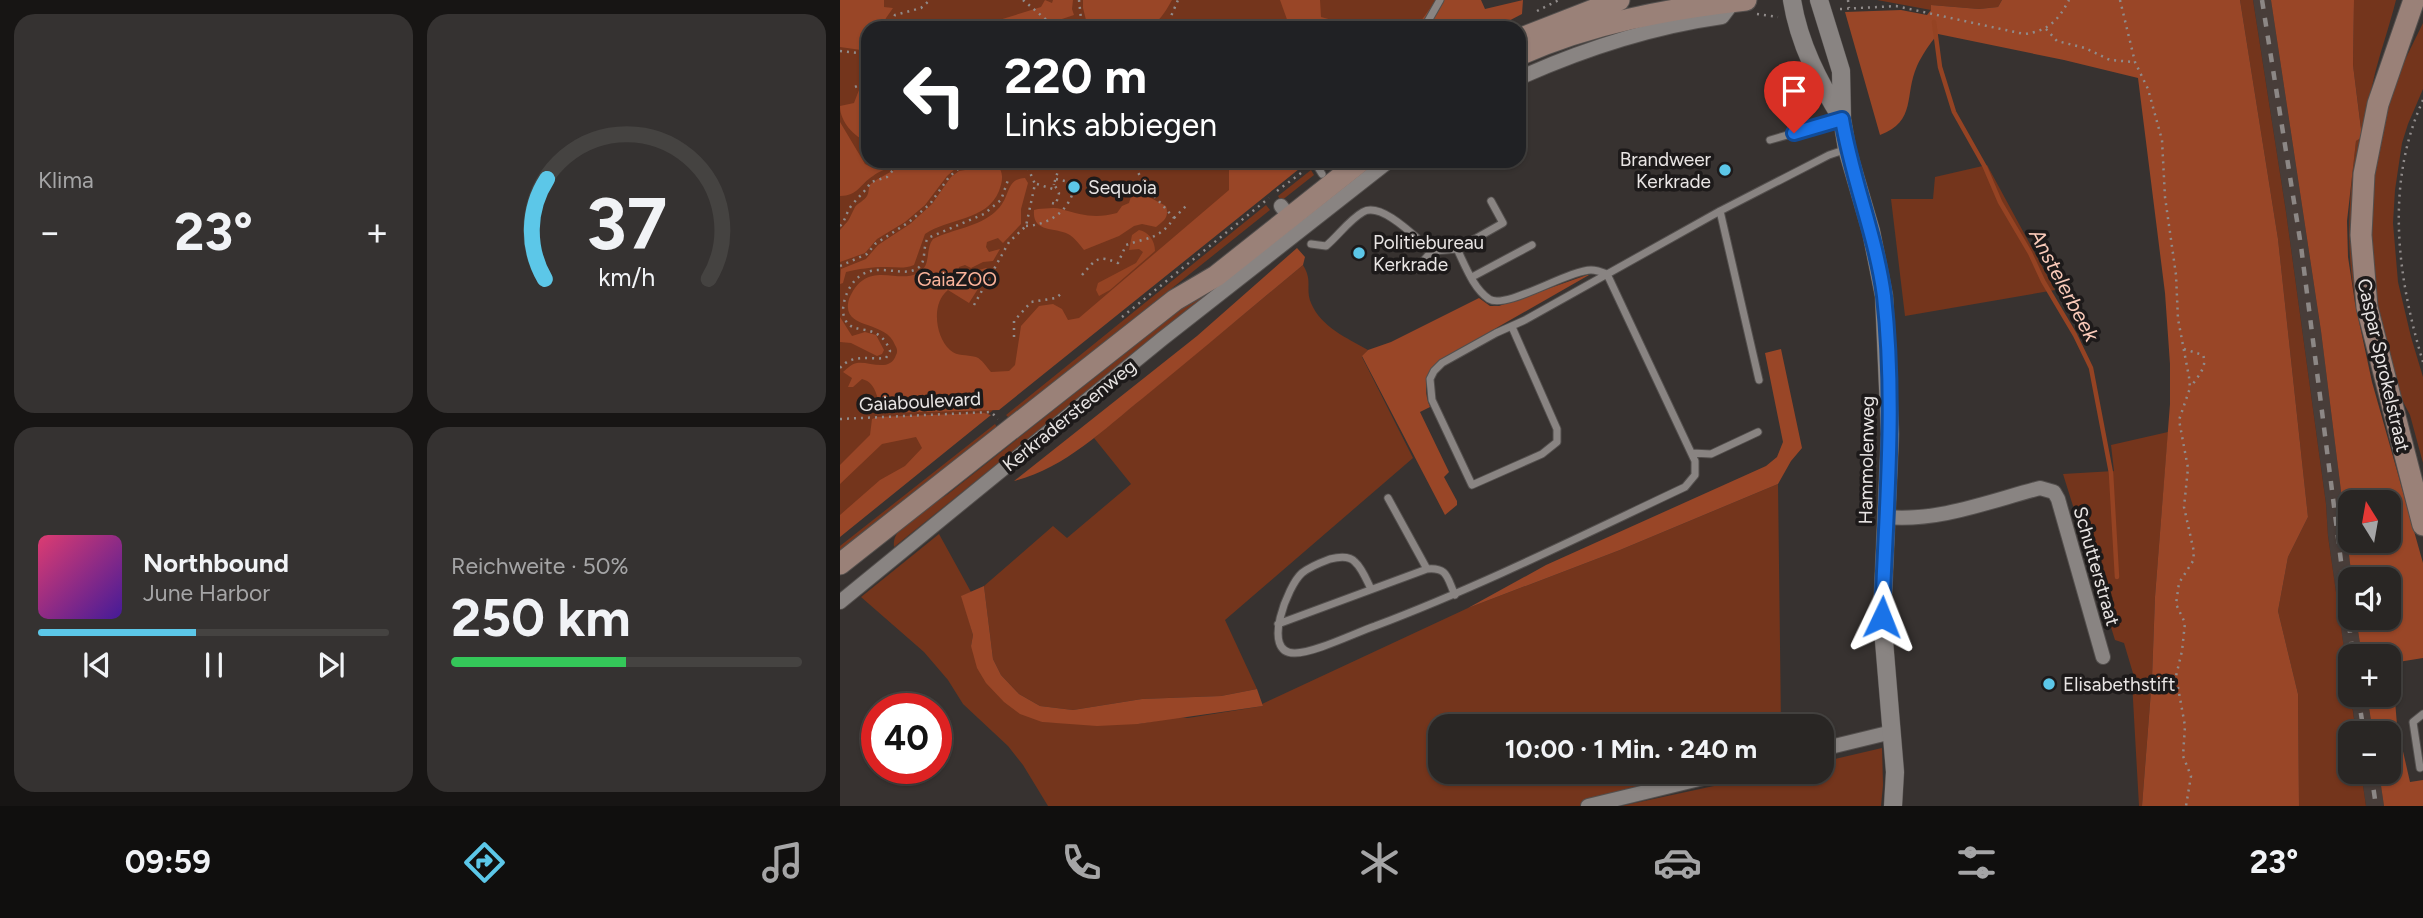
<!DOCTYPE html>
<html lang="de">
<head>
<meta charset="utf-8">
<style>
  body { margin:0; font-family:Figtree,sans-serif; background:#353231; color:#f1f3f6; height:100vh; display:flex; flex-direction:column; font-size:26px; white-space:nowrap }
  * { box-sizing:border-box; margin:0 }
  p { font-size:23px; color:#a5a5a6 }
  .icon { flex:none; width:38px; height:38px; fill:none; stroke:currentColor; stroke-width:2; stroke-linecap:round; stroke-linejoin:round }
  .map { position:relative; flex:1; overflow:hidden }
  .details { display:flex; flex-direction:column; gap:14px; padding:14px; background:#171514; width:840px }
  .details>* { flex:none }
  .hud { position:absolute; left:21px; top:21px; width:665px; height:147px; border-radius:21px; box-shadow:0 2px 5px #0004,0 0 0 2px #454341; background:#202124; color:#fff; overflow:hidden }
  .needle { width:46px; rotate:349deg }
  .controls { position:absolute; left:1498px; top:490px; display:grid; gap:14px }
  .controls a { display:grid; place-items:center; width:63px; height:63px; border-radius:14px; background:#292624; box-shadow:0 2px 5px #0004,0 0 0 2px #454341; font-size:35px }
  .speed { position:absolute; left:21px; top:693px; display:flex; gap:14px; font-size:35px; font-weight:700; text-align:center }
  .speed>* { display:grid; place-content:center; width:91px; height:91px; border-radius:50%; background:#292624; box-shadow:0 2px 5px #0004,0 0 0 2px #454341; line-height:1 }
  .speed .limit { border:10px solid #d22; background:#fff; color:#111 }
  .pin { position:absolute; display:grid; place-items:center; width:60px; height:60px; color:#fff; margin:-72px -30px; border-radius:50% 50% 50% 0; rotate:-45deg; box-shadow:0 0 7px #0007 }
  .pin .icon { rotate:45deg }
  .me { position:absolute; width:77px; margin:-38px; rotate:2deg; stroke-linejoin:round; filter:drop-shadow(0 0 5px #0008) }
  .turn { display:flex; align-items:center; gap:24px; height:147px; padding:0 28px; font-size:32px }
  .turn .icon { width:91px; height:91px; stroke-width:2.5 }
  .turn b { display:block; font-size:49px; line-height:60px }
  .big { font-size:52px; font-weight:700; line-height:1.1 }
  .details .widget { flex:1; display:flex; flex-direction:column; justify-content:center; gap:10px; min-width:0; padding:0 24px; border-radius:21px; background:#353231 }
  .details .dial { align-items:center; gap:0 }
  .dial svg { height:182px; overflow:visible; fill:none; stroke:#454341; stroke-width:7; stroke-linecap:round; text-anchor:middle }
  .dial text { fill:#f1f3f6; stroke:none }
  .song { display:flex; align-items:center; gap:21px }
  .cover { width:84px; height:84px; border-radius:10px; background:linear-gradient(135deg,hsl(340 70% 55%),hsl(260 70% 35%)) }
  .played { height:7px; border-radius:4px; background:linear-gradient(90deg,#5cc7e8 45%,#454341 45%) }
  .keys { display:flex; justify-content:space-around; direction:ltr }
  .heat { display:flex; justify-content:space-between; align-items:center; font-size:38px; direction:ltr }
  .charge { height:10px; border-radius:5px; background:linear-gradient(90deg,#34c759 50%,#454341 0) }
  .details .tiles { flex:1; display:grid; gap:14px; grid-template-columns:repeat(2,1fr) }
  .trip { position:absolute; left:588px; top:714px; width:406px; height:70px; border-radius:21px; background:#292624; box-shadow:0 2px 5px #0004,0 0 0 2px #454341; font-weight:700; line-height:70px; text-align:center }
  .tabs { display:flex; height:112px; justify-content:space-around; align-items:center; background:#100f0e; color:#a5a5a6 }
  .tabs .icon { width:49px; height:49px }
  .tabs .active { color:#5cc7e8 }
  .tabs b { font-size:32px; color:#f1f3f6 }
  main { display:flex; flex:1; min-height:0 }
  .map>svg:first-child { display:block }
</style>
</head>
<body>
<main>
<section class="details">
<div class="tiles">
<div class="widget"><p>Klima</p>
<div class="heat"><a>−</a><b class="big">23°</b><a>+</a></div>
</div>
<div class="widget dial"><svg viewBox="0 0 100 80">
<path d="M14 69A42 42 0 1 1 86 69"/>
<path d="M14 69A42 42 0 0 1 15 25" stroke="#5cc7e8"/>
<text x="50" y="56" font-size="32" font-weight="700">37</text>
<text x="50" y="72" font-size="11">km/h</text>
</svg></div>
<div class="widget">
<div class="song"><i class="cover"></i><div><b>Northbound</b><p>June Harbor</p></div></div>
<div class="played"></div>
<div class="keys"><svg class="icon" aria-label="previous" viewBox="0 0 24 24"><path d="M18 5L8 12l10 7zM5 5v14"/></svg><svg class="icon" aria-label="pause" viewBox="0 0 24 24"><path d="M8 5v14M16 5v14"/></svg><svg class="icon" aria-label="next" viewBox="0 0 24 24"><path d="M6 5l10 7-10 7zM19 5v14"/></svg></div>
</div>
<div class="widget"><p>Reichweite · 50%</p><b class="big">250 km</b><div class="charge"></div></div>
</div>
</section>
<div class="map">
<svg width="1583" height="806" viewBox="0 0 1583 806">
  <rect width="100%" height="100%" fill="#373230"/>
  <path fill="#483d39" d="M1413 0H1431L1481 331 1512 579 1510 618H1516L1522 656H1510V692L1488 536 1486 504 1446 212Z
    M1511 695H1527L1533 733H1516Z
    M1521 772H1539L1544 806H1526Z"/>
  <path fill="#74351c" d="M0 0H615L598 28H28V161H428L275 290 195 365 151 412 0 527Z
    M1037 0H1162L1158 7 1139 9 1091 5V10Z
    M1400 0H1413L1446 212 1486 504 1488 536 1516 733H1510V772H1521L1526 806H1459L1458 694 1438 611 1448 557 1468 517 1438 239Z
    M1514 0H1556C1549 28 1539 55 1533 82 1513 165 1504 241 1521 325 1504 260 1508 207 1516 141L1522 136 1513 65Z
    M1583 23V89L1568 124 1562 143 1555 190 1553 223 1558 282 1571 337 1583 377V463L1570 415 1551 379 1530 264 1532 185 1539 143 1551 96 1559 72Z
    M1147 165 1215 290 1065 316 1051 199H1093L1095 177Z
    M471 170 474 175 441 201 438 196Z
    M426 205 430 210 172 416 169 418 166 415Z
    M443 228 446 231 54 547C51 524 91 505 108 494Z
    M463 265C473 281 465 289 471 303 481 327 507 338 528 350L522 357 573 458 385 620 417 689 381 696 302 699 233 710 200 706 179 694 161 675 153 659 144 586 213 526 227 538 291 484 254 438Z
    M155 424 157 427 0 554V546Z
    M1328 432 1315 597 1312 678 1302 806H1299L1292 682 1295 680 1284 643 1275 640 1223 474 1274 471 1271 445Z
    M938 484 941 726H600V772H896L750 806H208L183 765 168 746 123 704 108 680 84 652 21 597 99 534 131 592 122 596 133 635 131 646 202 722 298 724 339 717 348 718 423 706 422 704 628 608 780 550Z
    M1042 748 1043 785 1041 806H781L939 772H982V762Z"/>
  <path fill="#994627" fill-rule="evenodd" d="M0 0H44V7L53 8 46 18 42 28H28V51L0 47Z
    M205 0 212 3 213 0H233L232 9 234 15 222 19 212 28H155L156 21 201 7Z
    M243 0H332C325 12 319 24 305 28H248L243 8Z
    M440 0H480L481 17 507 24 509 28H440L449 25Z
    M596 0H641L645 9 683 0 682 14 655 28H576Z
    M1162 0H1400L1438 239 1468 517 1448 557 1438 611 1458 694 1459 806H1302L1312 678 1315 597 1330 404V364L1325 293 1298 78 1224 60 1098 34C1090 43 1082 55 1077 66 1064 95 1077 121 1040 135L1005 12 1061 10 1087 15 1091 10V5L1139 9 1158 7Z
    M1431 0H1514L1513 65 1522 137 1516 141 1507 221 1508 257 1515 303 1532 382 1583 563V658L1552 663 1557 725 1570 782 1583 780V806H1544L1539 772H1549V733H1533L1527 695H1549V656H1522L1516 618H1549V579H1512L1481 331ZM1510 502H1549V541H1510Z
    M28 89V143C14 136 0 122 0 106L14 103 19 90Z
    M0 122 25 164 33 168 49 161 54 162 53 165C47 169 39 171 33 176 20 184 18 196 0 196Z
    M73 161H131L116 168 107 176 85 205 65 222 37 239 25 253 0 262V230C11 218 8 221 15 207 18 203 24 201 27 196 29 193 28 189 30 185 32 181 67 163 73 161Z
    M142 161H155C163 172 164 177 159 191 147 221 108 218 85 234L74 265C65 269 56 267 46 267 33 267 17 269 6 272L3 283 0 284 1 269 26 259 38 245 70 224 92 204 111 177 119 171 137 168Z
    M413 161 418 166 428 164 430 161H469L159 410 44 413C36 401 38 383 22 379L13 387H8L12 378 3 372C8 368 11 364 17 363 29 361 50 373 56 355 58 352 57 348 55 345 46 319 0 331 9 299 28 254 63 290 83 269 90 262 86 248 93 239 113 229 138 227 155 212 172 198 164 179 185 178L188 183 181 209V224L163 243 158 238 147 242 146 247 149 252 160 249 153 261 143 262 131 268 125 265 119 267 118 275 124 280 130 278 132 272 146 268 150 270 129 303 108 290C91 303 95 336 110 350 118 357 126 354 136 357 142 359 147 368 151 372L169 371 175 365 181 326 199 306 213 304 222 309 228 320 239 318 389 190V170L397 162Z
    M296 180 307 196 326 206C329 217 325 220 316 227L302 224 294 226 279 236 244 250C240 245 234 237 228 234 214 227 192 233 194 210L198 209C205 209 214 207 221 209 242 215 255 219 277 213L282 206 289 203Z
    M457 248 465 257 463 265C410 309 357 354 303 398 264 429 224 469 174 481L357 336Z
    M747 275H749L602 359C586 372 582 388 590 407L580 412 609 472 604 477 617 501V505L605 515 522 356 528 350 551 342 639 298 650 306H659Z
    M0 317 12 336 25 332 36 335 44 350 42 354 37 356 11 343 0 342Z
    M941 349 962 448 951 461 938 484 780 550 628 608 706 565 926 466 937 457 943 442 925 353Z
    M144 413 151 415 0 537V515L40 480 65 466 82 448 76 437 42 444 0 484V465L30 435 32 419 37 417Z
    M144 586 153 659 161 675 179 694 200 706 233 710 302 699 381 696 417 689 423 706 298 724 257 726 202 722 180 714 164 702 146 683 137 668 131 646 133 635 121 596Z"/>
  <path fill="#954323" d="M299 230C309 232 315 241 315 251L270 290 259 296 256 290 258 283 296 263 303 252 299 249 289 250 292 235Z"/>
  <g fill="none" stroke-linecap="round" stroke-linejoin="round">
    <path stroke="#954323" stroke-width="4.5" d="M1094 22 1100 67 1114 112 1145 167 1160 202 1190 253 1203 281 1235 335 1251 368 1271 473 1277 577"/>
    <g stroke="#534f4d" stroke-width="9">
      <path id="service" d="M584 28 600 0
        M930 140 1000 120
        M474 161 482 174
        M880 211 919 380
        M471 244 486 246C498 236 509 220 523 212 542 201 578 240 592 251L617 249C625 265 633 288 649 299 666 310 728 270 751 270 757 270 762 272 767 274L855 461V475L845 487C743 535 641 586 535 626 515 633 474 653 455 653 420 654 448 585 462 573 468 568 482 562 490 559 498 557 509 555 515 562 522 568 527 581 531 589
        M617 249 663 223 651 201
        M576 269 592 251
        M632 277 692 245
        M672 327 717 429V442L702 454 632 485 592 400 590 379 594 371 602 363 656 333 685 320 880 211 989 155 1007 149
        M852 453 871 454 918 432
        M548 498 587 569
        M438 624 587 569C608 567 607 578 615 595
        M1580 768 1573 722 1583 714"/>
    </g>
    <g stroke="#534f4d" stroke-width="16">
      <path id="minor" d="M679 78C744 49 811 27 882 17L894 1
        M441 206 455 224
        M1046 517C1098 522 1150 501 1200 488L1214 492 1218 499 1263 657
        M0 602 322 339 549 161
        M982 749 1052 732
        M748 806 888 772"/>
    </g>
    <g stroke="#534f4d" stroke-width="19">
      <path id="tertiary" d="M952 0C959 44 979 82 1002 119
        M979 0 1001 71 1002 119 1007 149 1031 231 1044 296 1050 434 1042 617 1055 772 1053 806"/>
    </g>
    <g stroke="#534f4d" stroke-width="23">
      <path id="secondary" d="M1574 0 1538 104 1524 174 1521 235 1527 307 1583 525
        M679 39 779 0
        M679 55C752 23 827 9 906 0
        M0 564 335 300 376 276 521 161"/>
    </g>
    <path stroke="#908b8a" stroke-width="2.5" stroke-dasharray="2 5" stroke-linecap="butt" d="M183 0 216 28
      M239 0 242 28
      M1008 0 1009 8
      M1280 0 1295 62 1308 89 1322 140 1325 197 1336 275 1338 319 1349 377 1350 388 1339 420 1348 468 1344 507 1354 552 1353 561 1339 583 1336 604 1345 623 1342 651 1336 676 1345 726 1343 756 1351 776 1346 806
      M1000 9 1056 6 1184 34C1208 31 1218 21 1229 0
      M697 11 719 0
      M917 14 938 17
      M47 28 55 15 81 8 90 0
      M326 28 338 0
      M1206 29 1217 41 1245 48 1270 60 1294 62
      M0 51 28 54
      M15 87 28 81
      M1583 100C1545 184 1557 276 1583 362
      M216 179 229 182
      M197 184 213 189 214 184
      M437 191 465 170
      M212 203 216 204 219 193 214 184 221 161
      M334 218 346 206
      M0 226C6 220 6 212 12 205 19 196 25 192 31 182L47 177 61 161
      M186 226C206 225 225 214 232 195
      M0 266 27 254 35 244 69 222 90 204 109 177 118 169 135 165 137 161
      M242 275C257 258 257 255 278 263L286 245C308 237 319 240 334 218L308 189 291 161
      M134 305 169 242 186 226 195 184 188 168 180 161
      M282 317 429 198
      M174 337V321L191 302 216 298 223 292
      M1344 349 1363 355C1368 367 1357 377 1351 387
      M0 368C13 353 29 360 46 358L50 351C39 320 12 337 5 319 1 312 4 300 7 293 26 252 60 281 78 268 87 262 82 247 88 238L144 214 161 200 168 180
      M0 419 151 412 158 419"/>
    <use href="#service" stroke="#898482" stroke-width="7"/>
    <use href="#minor" stroke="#898482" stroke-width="14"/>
    <use href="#tertiary" stroke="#898482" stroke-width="18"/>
    <use href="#secondary" stroke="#9a8178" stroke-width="21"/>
    <path stroke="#8c8785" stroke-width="4.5" stroke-dasharray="9 9" stroke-linecap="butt" d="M1422 0 1461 246 1513 656
      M1518 695 1524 733
      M1531 772 1536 806"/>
  </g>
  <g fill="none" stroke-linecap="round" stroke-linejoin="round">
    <g stroke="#114b97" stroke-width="18">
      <path id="route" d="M954 133 1002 119C1012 179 1036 236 1044 296 1056 403 1046 510 1042 617"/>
    </g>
    <use href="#route" stroke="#1a73e8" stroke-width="12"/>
  </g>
  <g fill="#5cc7e8" stroke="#1d1a1a" stroke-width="2.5">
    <circle cx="885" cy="170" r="7"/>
    <circle cx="234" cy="187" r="7"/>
    <circle cx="519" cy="253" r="7"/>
    <circle cx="1209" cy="684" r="7"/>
  </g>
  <g text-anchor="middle" stroke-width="7" stroke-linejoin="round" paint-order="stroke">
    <g font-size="19" fill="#e9e5e4" stroke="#1d1a1a" text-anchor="start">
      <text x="871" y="166" text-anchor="end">Brandweer<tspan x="871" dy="22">Kerkrade</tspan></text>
      <text x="248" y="194">Sequoia</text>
      <text x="533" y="249">Politiebureau<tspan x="533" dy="22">Kerkrade</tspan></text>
      <text x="1223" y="691">Elisabethstift</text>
    </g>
    <g font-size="19" fill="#fbb49b" stroke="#1d1a1a">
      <text x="117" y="286">GaiaZOO</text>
    </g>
    <g font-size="19" fill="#e9e5e4" stroke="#1d1a1a">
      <text transform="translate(1544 365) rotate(77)" y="7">Caspar Sprokelstraat</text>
      <text transform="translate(80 401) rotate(-3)" y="7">Gaiaboulevard</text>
      <text transform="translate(229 415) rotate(-39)" y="7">Kerkradersteenweg</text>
      <text transform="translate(1026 460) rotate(-89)" y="7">Hammolenweg</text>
      <text transform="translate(1257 566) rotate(74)" y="7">Schutterstraat</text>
    </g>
    <g font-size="21" font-style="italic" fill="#facab9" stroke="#1d1a1a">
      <text transform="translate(1224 285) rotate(62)" y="7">Anstelerbeek</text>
    </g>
  </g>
</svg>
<div class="controls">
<a><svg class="needle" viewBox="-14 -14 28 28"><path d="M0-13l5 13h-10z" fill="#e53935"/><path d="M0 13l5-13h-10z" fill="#a5a5a6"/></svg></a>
<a><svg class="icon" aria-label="sound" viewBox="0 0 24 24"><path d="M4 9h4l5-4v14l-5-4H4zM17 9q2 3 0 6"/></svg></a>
<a>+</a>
<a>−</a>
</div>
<div class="speed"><div class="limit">40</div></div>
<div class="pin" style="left:954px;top:133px;background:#d93025"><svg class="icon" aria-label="arrive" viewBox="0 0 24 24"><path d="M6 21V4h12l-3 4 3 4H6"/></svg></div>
<svg class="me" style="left:1042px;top:617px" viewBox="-20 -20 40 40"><path d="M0-17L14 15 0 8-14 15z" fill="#1a73e8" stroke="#fff" stroke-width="4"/></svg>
<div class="trip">10:00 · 1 Min. · 240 m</div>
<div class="hud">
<div class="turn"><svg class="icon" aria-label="left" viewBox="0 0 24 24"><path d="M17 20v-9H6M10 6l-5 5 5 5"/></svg><div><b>220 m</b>Links abbiegen</div></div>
</div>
</div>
</main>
<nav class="tabs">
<b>09:59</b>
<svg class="icon active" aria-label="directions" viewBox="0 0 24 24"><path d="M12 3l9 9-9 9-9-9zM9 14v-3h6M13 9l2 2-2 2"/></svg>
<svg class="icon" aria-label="music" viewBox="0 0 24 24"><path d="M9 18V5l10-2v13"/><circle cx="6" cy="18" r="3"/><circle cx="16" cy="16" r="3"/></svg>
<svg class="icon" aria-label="phone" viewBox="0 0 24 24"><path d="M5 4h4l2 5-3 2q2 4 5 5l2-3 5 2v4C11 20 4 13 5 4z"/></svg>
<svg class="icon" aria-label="climate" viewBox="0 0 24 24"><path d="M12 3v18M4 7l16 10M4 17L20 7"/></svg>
<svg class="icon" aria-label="car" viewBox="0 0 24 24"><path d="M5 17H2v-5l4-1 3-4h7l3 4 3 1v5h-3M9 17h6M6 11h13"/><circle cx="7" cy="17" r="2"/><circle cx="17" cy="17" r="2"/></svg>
<svg class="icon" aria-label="filters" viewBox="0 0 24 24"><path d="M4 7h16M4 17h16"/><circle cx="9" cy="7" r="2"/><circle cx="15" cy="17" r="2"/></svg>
<b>23°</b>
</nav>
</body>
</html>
